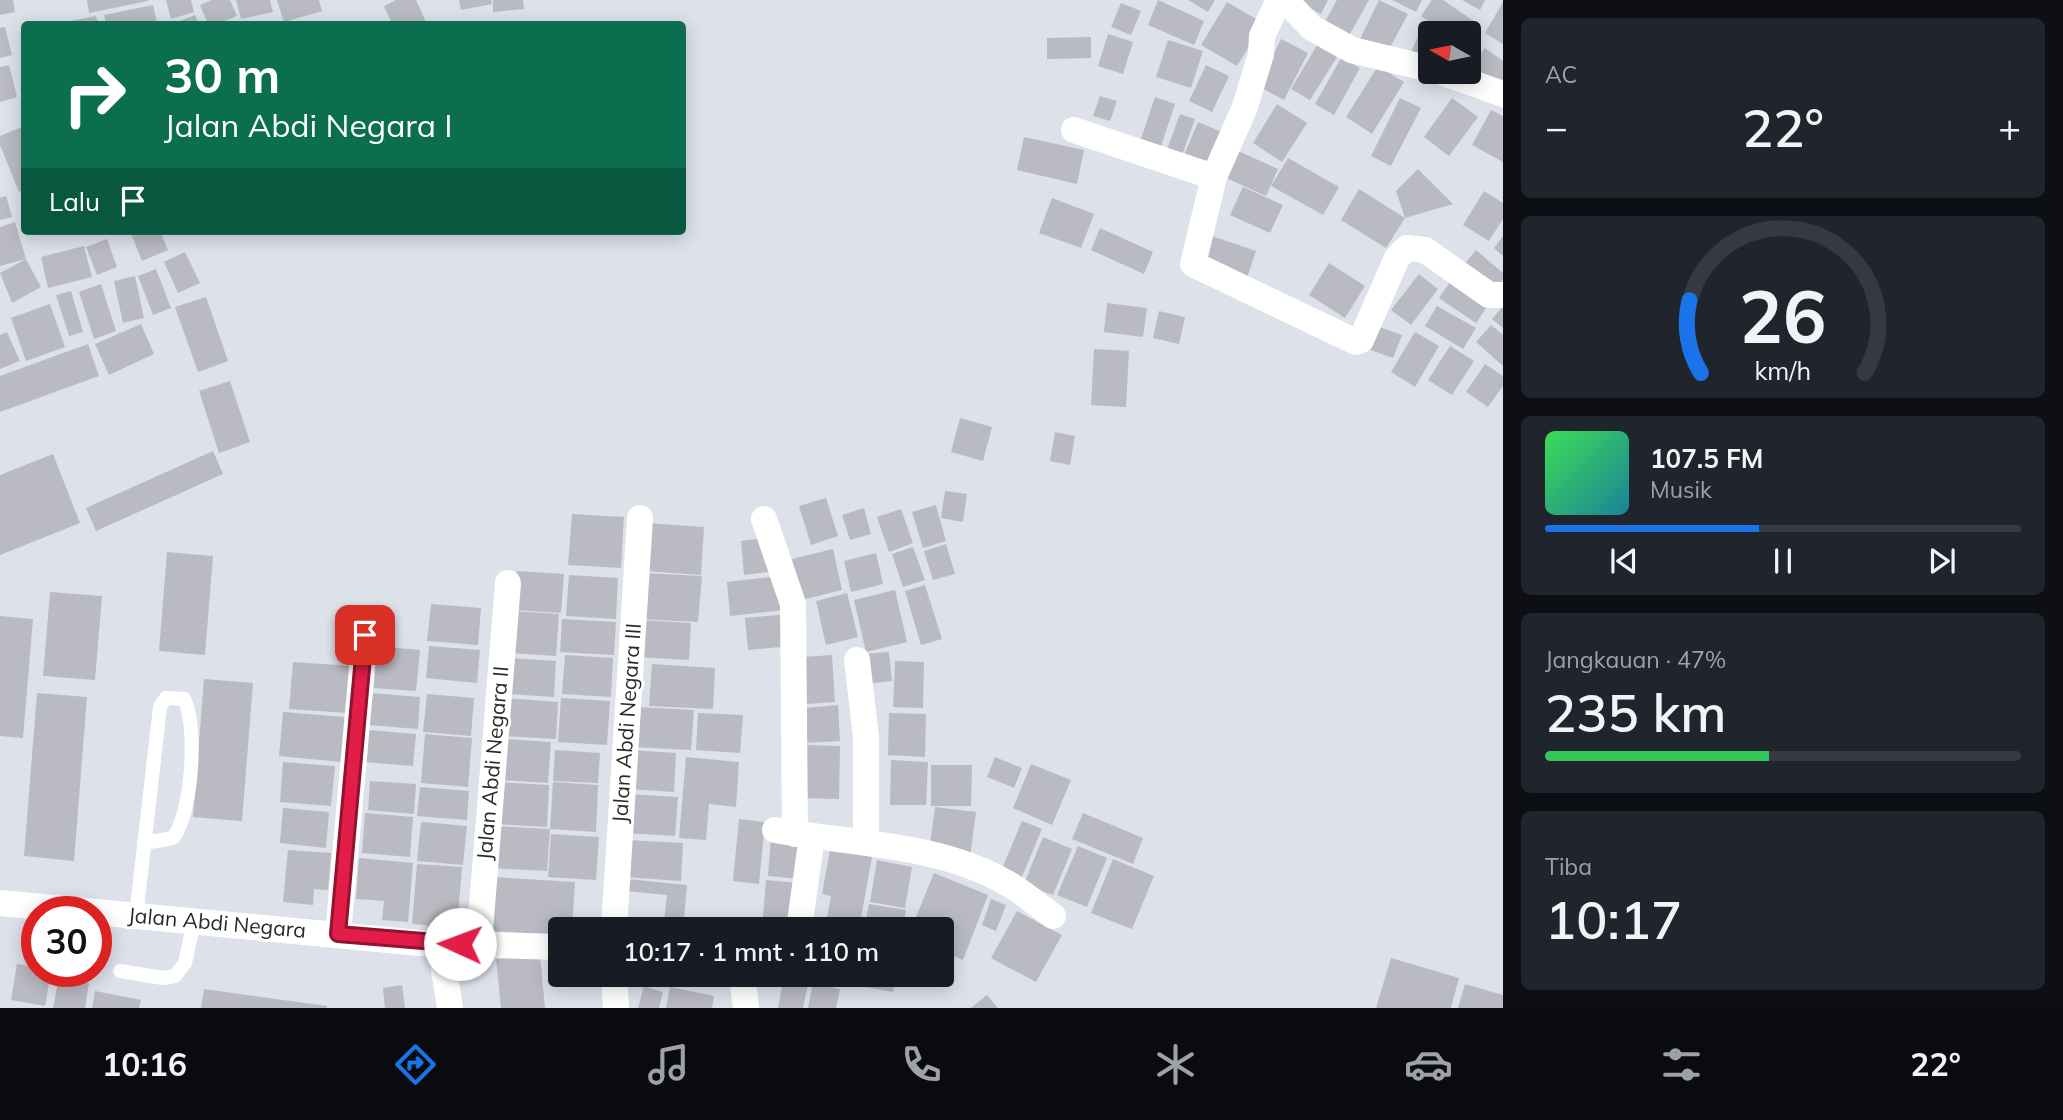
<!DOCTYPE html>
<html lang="id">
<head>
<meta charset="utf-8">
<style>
  body { margin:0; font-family:Mulish,sans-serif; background:#20242c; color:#f1f3f6; height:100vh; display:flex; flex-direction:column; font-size:26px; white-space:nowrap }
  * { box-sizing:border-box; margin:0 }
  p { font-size:23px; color:#9ea1a6 }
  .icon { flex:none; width:38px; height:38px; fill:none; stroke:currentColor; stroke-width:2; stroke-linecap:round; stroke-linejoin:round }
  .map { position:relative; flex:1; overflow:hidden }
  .details { display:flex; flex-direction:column; gap:18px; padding:18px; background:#0d0f14; width:560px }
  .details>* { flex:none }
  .top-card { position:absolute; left:21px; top:21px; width:665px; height:214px; border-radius:7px; box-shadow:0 4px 18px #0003; background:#0b6e4f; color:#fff; overflow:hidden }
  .needle { width:46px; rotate:279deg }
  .controls { position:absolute; left:1418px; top:21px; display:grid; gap:14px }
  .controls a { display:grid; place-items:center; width:63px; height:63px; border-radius:7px; background:#171b24; box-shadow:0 4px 18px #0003; font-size:35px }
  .speed { position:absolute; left:21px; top:896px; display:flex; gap:14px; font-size:35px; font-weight:700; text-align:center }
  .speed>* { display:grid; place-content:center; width:91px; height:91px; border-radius:50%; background:#171b24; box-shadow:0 4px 18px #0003; line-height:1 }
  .speed .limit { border:10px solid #d22; background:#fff; color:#111 }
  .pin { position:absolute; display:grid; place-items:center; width:60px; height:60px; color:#fff; margin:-30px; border-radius:14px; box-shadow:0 4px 10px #0006 }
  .me { position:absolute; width:77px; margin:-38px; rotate:272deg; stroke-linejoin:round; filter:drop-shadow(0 0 5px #0008) }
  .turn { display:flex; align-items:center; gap:24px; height:147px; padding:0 28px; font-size:32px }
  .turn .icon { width:91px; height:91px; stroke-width:2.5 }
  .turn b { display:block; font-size:49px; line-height:60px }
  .then { display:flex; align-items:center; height:66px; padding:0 28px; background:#0003; gap:14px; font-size:26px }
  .big { font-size:52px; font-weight:600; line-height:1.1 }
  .details .tile { flex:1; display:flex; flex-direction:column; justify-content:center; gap:10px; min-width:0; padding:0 24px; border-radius:10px; background:#20242c }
  .details .dial { align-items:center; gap:0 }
  .dial svg { height:182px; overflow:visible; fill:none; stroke:#363941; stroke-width:7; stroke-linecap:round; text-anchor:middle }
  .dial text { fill:#f1f3f6; stroke:none }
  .song { display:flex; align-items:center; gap:21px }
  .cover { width:84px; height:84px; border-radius:10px; background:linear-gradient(135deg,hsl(130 70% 55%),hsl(190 70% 35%)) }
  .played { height:7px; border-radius:4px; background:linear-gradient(90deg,#1a73e8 45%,#363941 45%) }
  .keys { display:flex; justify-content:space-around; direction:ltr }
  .heat { display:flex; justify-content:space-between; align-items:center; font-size:38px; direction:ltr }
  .charge { height:10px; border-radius:5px; background:linear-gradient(90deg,#34c759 47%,#363941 0) }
  .trip { position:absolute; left:548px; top:917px; width:406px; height:70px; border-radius:7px; background:#171b24; box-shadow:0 4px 18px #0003; font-weight:600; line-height:70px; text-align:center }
  .tab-bar { display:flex; height:112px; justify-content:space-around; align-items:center; background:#090b0e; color:#9ea1a6 }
  .tab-bar .icon { width:49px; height:49px }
  .tab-bar .active { color:#1a73e8 }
  .tab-bar b { font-size:32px; color:#f1f3f6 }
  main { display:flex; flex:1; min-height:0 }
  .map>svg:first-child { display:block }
</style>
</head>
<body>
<main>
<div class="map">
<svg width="1503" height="1008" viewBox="0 0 1503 1008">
  <rect width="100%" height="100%" fill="#dde1ea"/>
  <path fill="#babac3" d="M0 0H13L15 12 0 15Z
    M87 0H148V1L89 13Z
    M166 0H191L194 12 171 19Z
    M212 0H230L237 16 217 24H208L200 5Z
    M236 0H270L273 12 241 19Z
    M277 0H319L322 11 284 22Z
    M396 0H416L427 24H392L384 6Z
    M459 0H491L492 4 461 10Z
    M493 0H523L524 9 493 12Z
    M1158 0 1204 21 1194 45 1148 25Z
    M1188 0H1215L1208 12Z
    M1294 0H1328L1321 14Z
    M1337 0H1369L1346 41 1322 27Z
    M1379 0 1408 14 1385 57 1356 47Z
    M1392 0H1422L1416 12Z
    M1432 0H1443L1475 22 1468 33H1445L1421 16Z
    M1462 0H1485L1480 10Z
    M1227 2 1263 23 1237 66 1201 45Z
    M1503 2V44L1485 33Z
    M1121 3 1141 11 1131 35 1111 27Z
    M153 5 157 24H106L104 15Z
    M195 15 199 24H172Z
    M96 16 98 24H60V23Z
    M5 27 12 55 0 58V28Z
    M1422 27 1436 33H1430V66L1409 57Z
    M1108 34 1133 42 1123 74 1098 66Z
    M1091 37V58L1047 59V38Z
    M1281 39 1308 53 1284 100 1258 86Z
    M1168 40 1203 51 1191 88 1156 77Z
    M1317 45 1337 57 1310 100 1291 89Z
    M1485 48 1503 61V79L1499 84 1472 66Z
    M1341 58 1360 68 1334 115 1315 104Z
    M9 65 17 97 0 102V67Z
    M1206 65 1229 76 1212 112 1189 101Z
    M1378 66 1404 82 1372 134 1346 117Z
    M1100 96 1117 101 1110 121 1093 116Z
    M1155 97 1175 104 1159 152 1139 145Z
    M1400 98 1421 108 1391 166 1371 156Z
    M1452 98 1478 117 1449 156 1424 137Z
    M1277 104 1307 123 1282 162 1253 143Z
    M1491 110 1503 116V162L1472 145Z
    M1180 114 1195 119 1180 161 1165 155Z
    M1198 122 1224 133 1208 171 1182 160Z
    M24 126V189L19 192 0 145V136Z
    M1024 137 1084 150 1077 184 1017 170Z
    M1236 150 1278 169 1266 196 1224 177Z
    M1288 158 1339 187 1323 215 1271 186Z
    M1418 169 1453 204 1405 218 1396 191Z
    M1243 187 1283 205 1270 233 1230 215Z
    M1359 189 1405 218 1386 248 1341 220Z
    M1484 191 1503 203V219L1489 241 1463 225Z
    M6 196 12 217 0 220V198Z
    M1052 198 1094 214 1081 248 1039 233Z
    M15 222 26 259 0 266V227Z
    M1100 228 1153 252 1144 274 1091 250Z
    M130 231H160L168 250 142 261Z
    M1212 236 1256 251 1247 278 1202 262Z
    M1503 236V256L1494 248Z
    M107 239 117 267 97 275 86 247Z
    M84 246 92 277 48 288 41 257Z
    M1476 250 1503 273V280L1496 284 1462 267Z
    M185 252 200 283 178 293 164 262Z
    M26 259 41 287 12 303 0 273Z
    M1329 263 1365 286 1345 318 1309 295Z
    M156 269 171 308 153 315 138 276Z
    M1419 274 1438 289 1411 325 1391 310Z
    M135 276 144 318 123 323 114 281Z
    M1454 276 1491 301 1476 323 1439 298Z
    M101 284 116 331 94 339 79 292Z
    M71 291 83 332 69 336 56 295Z
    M206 297 228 361 198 372 175 307Z
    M1107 303 1147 308 1143 337 1104 332Z
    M50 304 65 347 26 361 11 318Z
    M1437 306 1476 328 1463 349 1425 326Z
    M1503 306V328L1492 319Z
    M1159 311 1185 317 1179 344 1153 338Z
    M141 324 154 354 109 375 95 344Z
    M1374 325 1402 335 1393 358 1365 348Z
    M1491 325 1503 335V366L1476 342Z
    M7 332 20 361 0 369V335Z
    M1415 332 1439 346 1415 387 1391 372Z
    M88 344 99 376 0 412V376Z
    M1450 346 1474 361 1452 395 1428 380Z
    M1094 349 1129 351 1126 407 1091 405Z
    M1485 364 1503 376V386L1488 407 1466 392Z
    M230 381 250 442 219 453 199 391Z
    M960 418 992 427 983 461 951 452Z
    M1055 432 1075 436 1070 465 1050 461Z
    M213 451 223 474 96 531 86 508Z
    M53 454 80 523 0 555V475Z
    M945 491 967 494 963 522 941 518Z
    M826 498 838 536 811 545 799 506Z
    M936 505 946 541 923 548 912 512Z
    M864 508 871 534 850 540 842 515Z
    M901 509 913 543 889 552 877 517Z
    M572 514 624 517 621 568 568 565Z
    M647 523 704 527 701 575 645 571Z
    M766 538 769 572 744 575 741 541Z
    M946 544 955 574 933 580 924 551Z
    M913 547 925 580 903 587 892 554Z
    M833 549 842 590 802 600 792 559Z
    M167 552 213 556 205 655 159 651Z
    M876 553 883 584 851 592 844 561Z
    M517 571 564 574 561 613 515 610Z
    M644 573 702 576 698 622 641 619Z
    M569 575 618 578 616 619 566 616Z
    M780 576 784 610 730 616 727 582Z
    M925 585 942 639 921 645 905 591Z
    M895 590 907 642 866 652 854 600Z
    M50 592 102 596 95 680 43 676Z
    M847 593 858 637 826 645 816 601Z
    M431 604 481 608 478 645 427 641Z
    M512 611 559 614 556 656 510 653Z
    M788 614 791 646 748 650 745 618Z
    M0 616 33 619 23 738 0 736Z
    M562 619 616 622 614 655 560 652Z
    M640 620 691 623 689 660 638 657Z
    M376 646 420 650 416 691 372 688Z
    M429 646 480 650 477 683 426 678Z
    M889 652 892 681 865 684 862 654Z
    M565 655 613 658 611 697 562 694Z
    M832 655 835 702 807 704 803 657Z
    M510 658 556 661 554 697 508 694Z
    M895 661 924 662 923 708 893 707Z
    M293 662 352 666 348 713 289 709Z
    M652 664 715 668 713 709 649 706Z
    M204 679 253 683 242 821 193 817Z
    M37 693 87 697 74 861 24 856Z
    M371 693 420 697 418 729 368 725Z
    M427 694 474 698 471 736 423 732Z
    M505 698 558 702 556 739 503 736Z
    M561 698 610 701 607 745 558 742Z
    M838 705 840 741 806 743 804 708Z
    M637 707 694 710 691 750 634 747Z
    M283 712 346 717 342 762 279 756Z
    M698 713 743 715 740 753 696 750Z
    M889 713 926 714 925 757 888 755Z
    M367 730 416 734 413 766 364 762Z
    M425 734 472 738 468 787 421 783Z
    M503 739 551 742 548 783 500 780Z
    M803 745 840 746 839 799 801 798Z
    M555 750 600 753 598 783 553 781Z
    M631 750 676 753 674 792 628 789Z
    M686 757 739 762 736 807 709 804 706 840 679 838Z
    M995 757 1022 768 1014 788 987 777Z
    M891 760 928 762 926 805H890Z
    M283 762 335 766 331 806 280 802Z
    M1031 764 1071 780 1052 825 1013 808Z
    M931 765H972L971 806H931Z
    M370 781 416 784 414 814 368 810Z
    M496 782 549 785 547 827 494 824Z
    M553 782 598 785 596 832 550 829Z
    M420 787 469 791 467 820 417 816Z
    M628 794 678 797 675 836 625 833Z
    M935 807 976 812 970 857 929 851Z
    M283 808 329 812 326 848 280 843Z
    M365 813 413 817 410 857 362 853Z
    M1083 813 1143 838 1133 864 1072 839Z
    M739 819 765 822 759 884 733 881Z
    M1022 821 1042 829 1019 884 999 876Z
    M421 822 467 826 463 865 417 861Z
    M494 826 550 829 547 871 491 868Z
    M551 834 599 837 596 880 548 877Z
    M771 837 802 840 799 879 768 876Z
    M1043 837 1072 849 1053 895 1024 884Z
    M627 840 683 843 681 881 624 877Z
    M1078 846 1107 858 1087 907 1057 895Z
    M288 850 331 853 328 890 314 889 313 905 283 902Z
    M830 850 872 857 859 929H825L831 896 822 894Z
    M359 858 413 863 408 922 382 920 384 901 356 899Z
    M1113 859 1154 876 1132 929 1091 913Z
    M877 860 912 867 905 908 870 902Z
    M417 864 462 867 457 928 412 924Z
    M934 873 988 895 963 960 942 951V929H911Z
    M492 877 575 882 572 929H560V935L489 931Z
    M627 879 687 885 683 929H663L667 895 626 891Z
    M766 880 798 883 794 929H762Z
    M991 899 1006 905 996 931 982 925Z
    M869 904 906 910 903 929H864Z
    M1017 911 1062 935 1036 982 991 958Z
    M540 955 545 1008H501L496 959Z
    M1391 958 1459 978 1451 1008H1376Z
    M17 964 37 967V971H51L45 1006 11 1000Z
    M784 975H810L803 1008H778Z
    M816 975H853L851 987 815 981Z
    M861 975H896L893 992 859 986Z
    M59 977 89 983 85 1008H53Z
    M813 983 840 989 836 1008H808Z
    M1465 984 1503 995V1008H1458Z
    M402 985 405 1008H385L383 988Z
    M644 986 663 992 659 1008H638Z
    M670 987 714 996 712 1008H666Z
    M204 989 327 1006V1008H201Z
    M95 991 141 1000 139 1008H92Z
    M987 995 998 1008H971Z"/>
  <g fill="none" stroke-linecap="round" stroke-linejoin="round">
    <path stroke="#fff" stroke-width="14" d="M136 916 160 707 166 698 184 699C198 726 192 814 173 838L144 843
      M120 971 163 978 175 976 185 963 194 921"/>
    <path stroke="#fff" stroke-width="26" d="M1279 0 1262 36 1261 54 1245 107 1214 177 1193 264 1356 342 1361 340 1397 258 1407 248 1425 250 1489 295H1503
      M1285 0 1312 28 1352 50 1430 69
      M1441 72 1503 94
      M1074 130 1214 177
      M764 519 793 604 795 834
      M857 660 866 737V841
      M775 830C851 844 936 843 1005 882 1022 891 1037 905 1053 916
      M0 903 95 912
      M96 912 440 945 450 1008
      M614 929 640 518
      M799 929 812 836
      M338 934 365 635
      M479 943 508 583
      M463 944 560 947
      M614 975 616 1008
      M742 975 746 1008"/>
  </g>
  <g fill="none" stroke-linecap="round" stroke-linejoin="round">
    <g stroke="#92132f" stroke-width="18">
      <path id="route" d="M365 635 338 934 460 944"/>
    </g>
    <use href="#route" stroke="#e11d48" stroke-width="12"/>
  </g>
  <g text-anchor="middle" stroke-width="6" stroke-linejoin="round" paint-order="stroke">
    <g font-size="21" fill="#2a2a2a" stroke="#fff">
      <text transform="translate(627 723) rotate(-86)" y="7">Jalan Abdi Negara III</text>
      <text transform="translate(493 763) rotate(-85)" y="7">Jalan Abdi Negara II</text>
      <text transform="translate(217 923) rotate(5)" y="7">Jalan Abdi Negara</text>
    </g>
  </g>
</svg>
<div class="controls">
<a><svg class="needle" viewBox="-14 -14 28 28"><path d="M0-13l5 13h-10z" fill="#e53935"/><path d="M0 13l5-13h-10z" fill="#9ea1a6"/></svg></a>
</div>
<div class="speed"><div class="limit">30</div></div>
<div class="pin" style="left:365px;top:635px;background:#d93025"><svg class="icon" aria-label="arrive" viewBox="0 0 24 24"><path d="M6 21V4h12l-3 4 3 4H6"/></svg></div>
<svg class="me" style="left:460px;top:944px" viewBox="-20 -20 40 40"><circle r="19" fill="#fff"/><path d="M0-13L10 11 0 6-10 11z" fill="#e11d48"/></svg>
<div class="trip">10:17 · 1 mnt · 110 m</div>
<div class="top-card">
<div class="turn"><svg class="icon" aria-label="right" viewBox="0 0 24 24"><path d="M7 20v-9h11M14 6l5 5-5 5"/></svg><div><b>30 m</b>Jalan Abdi Negara I</div></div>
<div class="then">Lalu<svg class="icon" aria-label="arrive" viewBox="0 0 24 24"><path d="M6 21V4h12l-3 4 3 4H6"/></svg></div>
</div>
</div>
<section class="details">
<div class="tile"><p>AC</p>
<div class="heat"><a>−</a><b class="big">22°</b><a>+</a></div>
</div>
<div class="tile dial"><svg viewBox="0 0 100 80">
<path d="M14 69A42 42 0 1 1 86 69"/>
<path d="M14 69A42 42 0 0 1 9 37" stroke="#1a73e8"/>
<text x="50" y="56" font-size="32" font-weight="700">26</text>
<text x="50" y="72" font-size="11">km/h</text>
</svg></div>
<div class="tile">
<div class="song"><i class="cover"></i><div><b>107.5 FM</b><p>Musik</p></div></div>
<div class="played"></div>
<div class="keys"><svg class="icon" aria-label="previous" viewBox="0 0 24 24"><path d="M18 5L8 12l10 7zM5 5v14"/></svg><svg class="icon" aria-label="pause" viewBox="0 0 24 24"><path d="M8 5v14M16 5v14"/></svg><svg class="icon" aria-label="next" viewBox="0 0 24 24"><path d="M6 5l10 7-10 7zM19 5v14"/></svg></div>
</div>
<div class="tile"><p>Jangkauan · 47%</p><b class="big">235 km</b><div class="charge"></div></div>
<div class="tile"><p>Tiba</p><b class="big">10:17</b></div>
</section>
</main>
<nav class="tab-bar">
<b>10:16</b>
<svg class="icon active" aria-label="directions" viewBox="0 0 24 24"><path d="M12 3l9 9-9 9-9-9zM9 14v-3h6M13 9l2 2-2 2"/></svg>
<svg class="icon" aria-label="music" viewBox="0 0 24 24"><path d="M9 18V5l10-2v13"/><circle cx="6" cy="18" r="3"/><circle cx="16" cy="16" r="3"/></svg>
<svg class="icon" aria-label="phone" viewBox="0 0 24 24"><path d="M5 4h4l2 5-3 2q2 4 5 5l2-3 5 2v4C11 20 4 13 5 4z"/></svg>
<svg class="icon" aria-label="climate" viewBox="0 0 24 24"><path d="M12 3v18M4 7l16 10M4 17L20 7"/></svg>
<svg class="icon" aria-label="car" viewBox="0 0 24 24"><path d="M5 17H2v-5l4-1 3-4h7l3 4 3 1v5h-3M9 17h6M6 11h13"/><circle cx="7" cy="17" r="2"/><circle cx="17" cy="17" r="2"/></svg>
<svg class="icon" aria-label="filters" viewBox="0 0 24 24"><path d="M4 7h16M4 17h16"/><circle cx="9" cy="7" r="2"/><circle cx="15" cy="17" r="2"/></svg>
<b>22°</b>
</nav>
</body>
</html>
